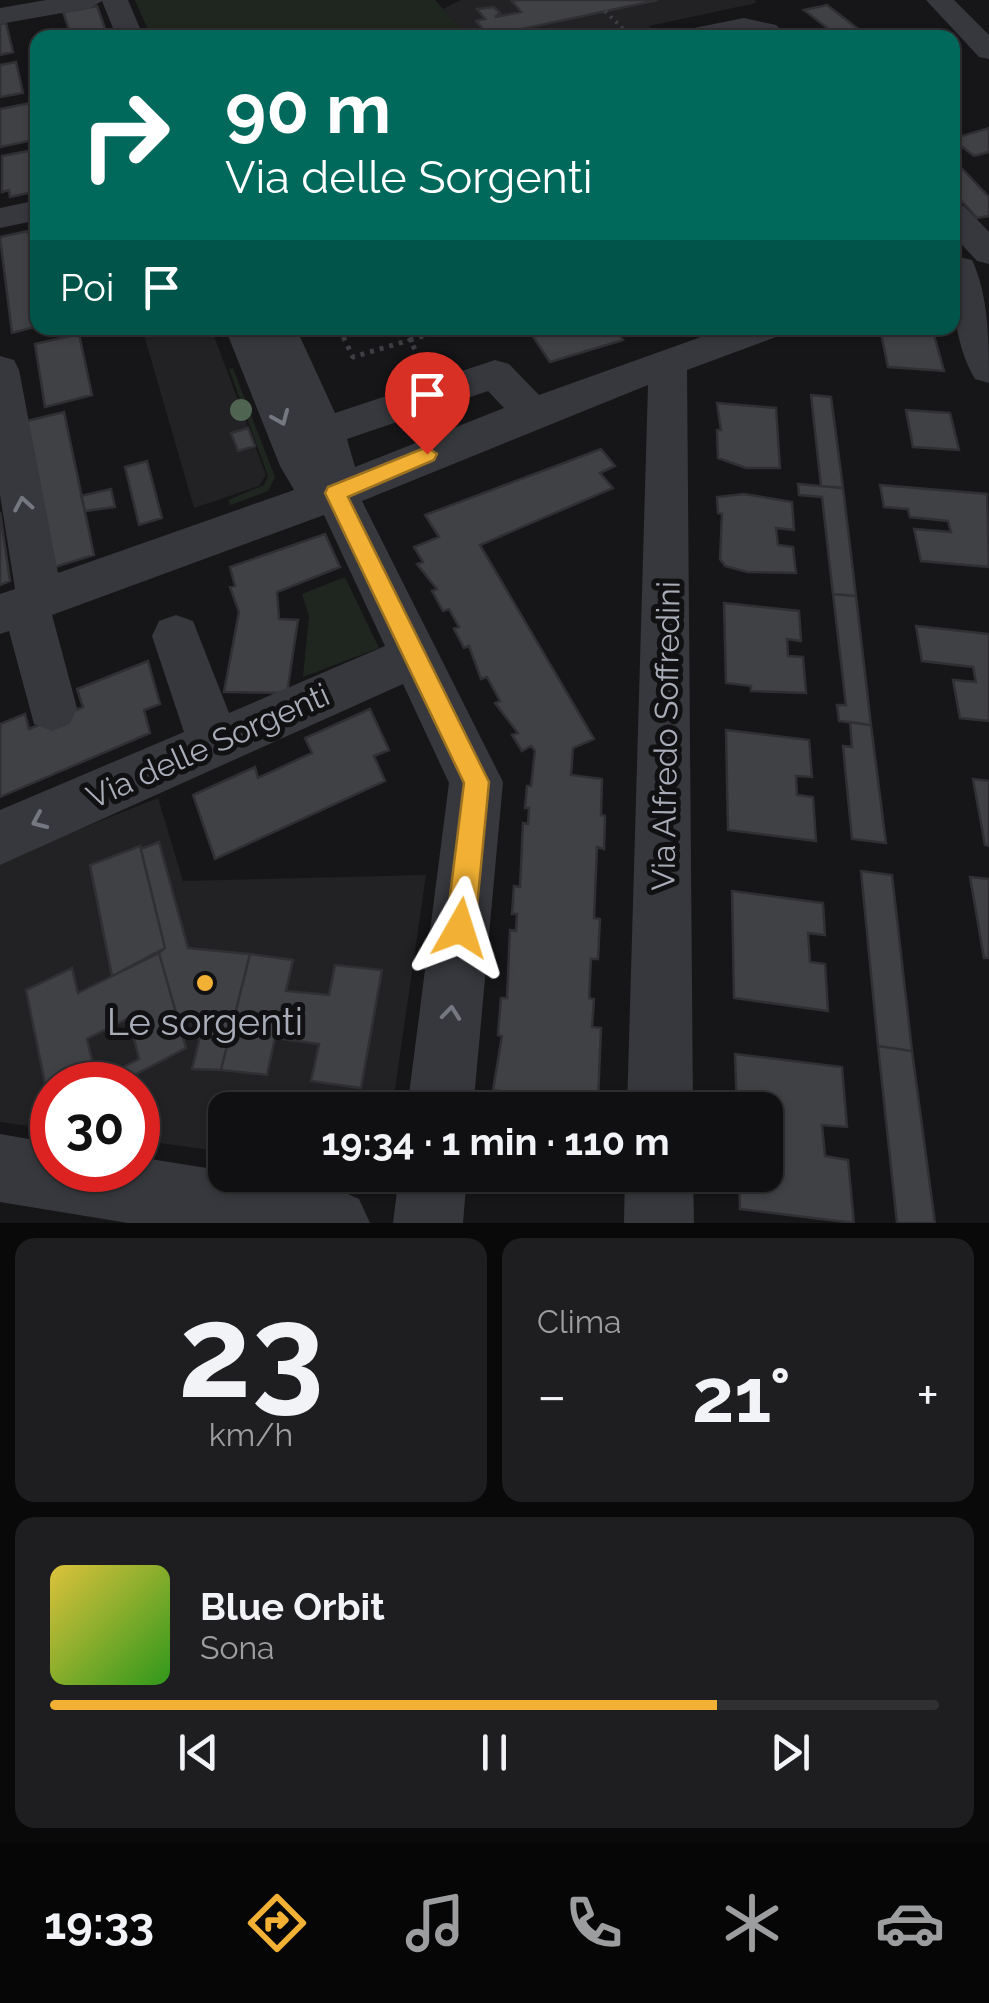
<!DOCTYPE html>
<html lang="it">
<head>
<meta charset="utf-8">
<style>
  body { margin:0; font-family:Raleway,sans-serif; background:#1e1e20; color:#f1f3f6; height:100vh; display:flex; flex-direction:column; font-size:38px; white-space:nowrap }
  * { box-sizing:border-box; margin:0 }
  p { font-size:32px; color:#9c9d9f }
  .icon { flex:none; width:55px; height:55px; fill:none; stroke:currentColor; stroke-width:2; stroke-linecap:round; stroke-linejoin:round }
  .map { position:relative; height:1223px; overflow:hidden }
  .side { display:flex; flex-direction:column; gap:15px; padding:15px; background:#09090a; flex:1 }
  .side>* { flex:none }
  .banner { position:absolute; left:30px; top:30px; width:930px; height:305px; border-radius:20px; box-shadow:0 2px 8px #0004,0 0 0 2px #303032; background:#00695c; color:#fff; overflow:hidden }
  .speed { position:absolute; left:30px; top:1062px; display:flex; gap:20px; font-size:50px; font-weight:700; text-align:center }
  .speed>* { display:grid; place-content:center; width:130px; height:130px; border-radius:50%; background:#101012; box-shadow:0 2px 8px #0004,0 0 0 2px #303032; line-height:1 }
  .speed .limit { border:15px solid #d22; background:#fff; color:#111 }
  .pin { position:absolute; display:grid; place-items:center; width:85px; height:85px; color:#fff; margin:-102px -42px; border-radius:50% 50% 50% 0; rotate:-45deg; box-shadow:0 0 10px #0007 }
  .pin .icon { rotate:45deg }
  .me { position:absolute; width:110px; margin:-55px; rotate:6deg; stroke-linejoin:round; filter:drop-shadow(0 0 8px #0008) }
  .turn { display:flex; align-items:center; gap:35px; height:210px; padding:0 30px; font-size:45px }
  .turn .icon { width:130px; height:130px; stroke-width:2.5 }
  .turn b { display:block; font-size:70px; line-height:85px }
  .then { display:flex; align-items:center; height:95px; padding:0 30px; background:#0003; gap:20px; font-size:38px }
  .big { font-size:75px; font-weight:700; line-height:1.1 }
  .side .widget { flex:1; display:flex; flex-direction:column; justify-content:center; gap:15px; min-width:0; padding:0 35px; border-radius:20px; background:#1e1e20 }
  .side .dial { align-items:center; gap:0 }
  .dial b { font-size:130px; line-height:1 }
  .song { display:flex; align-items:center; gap:30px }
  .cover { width:120px; height:120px; border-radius:15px; background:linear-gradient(135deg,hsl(50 70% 55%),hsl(110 70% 35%)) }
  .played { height:10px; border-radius:5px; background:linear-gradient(90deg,#f2b134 75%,#303032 75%) }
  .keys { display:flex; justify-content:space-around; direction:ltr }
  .heat { display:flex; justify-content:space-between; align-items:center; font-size:55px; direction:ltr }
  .side .tiles { flex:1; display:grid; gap:15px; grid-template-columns:1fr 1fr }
  .widget:last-child { grid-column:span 2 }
  .trip { position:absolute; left:208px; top:1092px; width:575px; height:100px; border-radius:20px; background:#101012; box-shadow:0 2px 8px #0004,0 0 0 2px #303032; font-weight:700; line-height:100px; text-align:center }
  .tab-bar { display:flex; height:160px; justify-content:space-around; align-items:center; background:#060607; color:#9c9d9f }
  .tab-bar .icon { width:70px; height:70px }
  .tab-bar .on { color:#f2b134 }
  .tab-bar b { font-size:45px; color:#f1f3f6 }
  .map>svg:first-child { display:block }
</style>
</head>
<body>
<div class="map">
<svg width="989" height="1223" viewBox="0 0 989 1223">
  <rect width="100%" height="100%" fill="#161618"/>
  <path fill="#222225" d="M461 0H755L756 3 649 26 654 32 631 38 469 37 443 9Z
    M142 328H211L266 475 259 486 194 508Z
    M158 798 183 881 426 875 392 1110H225V1152L138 1140V1085H52V1129L0 1122V861Z"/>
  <path fill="#1e261f" d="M135 0H435L469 37H151Z
    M233 368 275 477 268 491 230 505 228 500 264 485 268 476 229 369Z
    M345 577 379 648 303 677 309 616 302 594Z"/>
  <path fill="#404145" stroke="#303034" stroke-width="2.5" fill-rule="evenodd" d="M511 0H658L489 36 476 21 485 19 477 9 494 7 500 13 495 17 521 12Z
    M827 5 870 38H840L804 10Z
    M97 6 107 34 72 38 63 12Z
    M6 23 13 52 0 55V24Z
    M16 62 23 93 0 97V65Z
    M30 103 38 112V139L0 147V109Z
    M989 128V152L974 156 952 139Z
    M38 149V191L10 197 9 190 2 192V156Z
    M952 158 989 197V216L977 218 952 190Z
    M28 231 38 279V326L12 333 0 237Z
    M547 328H614L623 340 550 362 530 332Z
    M880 328H932L944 371 888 367Z
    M79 334 92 395 45 407 35 344Z
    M811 395 831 397 843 488 821 486Z
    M717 403 776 408 780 468H746L718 458 717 430H721Z
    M906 410 950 413 959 450 913 447Z
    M64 412 94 555 52 568 27 421Z
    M248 428 255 446 238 451 231 433Z
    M601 449 615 466 600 473 613 488 480 545 594 739 573 748 571 775 602 779 601 815 605 816 604 849 597 847 594 918 600 919 598 959H591L589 998 594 999 592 1027 601 1028 598 1100 587 1098 586 1110H498L500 1091 493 1090 502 1036 498 1035 501 998H507L510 930 516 931 517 914H512L514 886 520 887 523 823 528 824 529 808H525L527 786H531L535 751 531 746 522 751 512 735 518 733 495 703 500 701 487 677 481 679 469 646 464 648 454 629 459 627 449 609 443 611 432 591 437 589 417 564 423 562 414 547 439 537 425 515Z
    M147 461 162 518 139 525 125 467Z
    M798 484 843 488 856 596 833 594 822 497 799 495Z
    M880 485 987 494 989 567 921 561 914 529 951 532 948 521 910 517 908 509 884 507Z
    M111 489 115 507 85 511 81 496Z
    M744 494 792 502 794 530 776 528 778 545 793 547 796 573 747 572 725 566 720 559 722 514 718 513 717 497Z
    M0 512 10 581 0 585Z
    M325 534 340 567 277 592 279 619 298 620 287 693 224 692 239 612 230 587 235 586 230 567Z
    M833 594 856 596 871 725 839 721 837 705H846Z
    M724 603 799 611 801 641 787 639 788 656 803 657 806 693 751 691V686L726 683Z
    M916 626 989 634V721L960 718 953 680 976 682 973 667 922 661Z
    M148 661 160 704 144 710 150 733 0 797V724L25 714 29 729 83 707 77 689Z
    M370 709 389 750 374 756 385 781 215 859 193 795 255 767 258 778 312 753 305 738Z
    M850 722 871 725 886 843 852 839 843 746 852 747Z
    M726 730 809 740 812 777 796 776 797 795 813 797 816 841 728 830Z
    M973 779 989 781V846L985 845Z
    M159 842 188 948 250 954 221 1070 192 1069 204 1021 178 1020 159 953 165 948 141 849Z
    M140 846 165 948 112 976 90 865Z
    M861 871 892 875 912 1051 878 1046Z
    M970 877 989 879V958H984Z
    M732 891 823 903 825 935 808 933 810 962 825 964 828 1011 734 998Z
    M159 953 186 1048 115 1085H52V1118L26 990 72 968 78 993ZM129 1018 139 1059 97 1080 87 1039Z
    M250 954 293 960 286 991 329 995 335 965 382 970 361 1088 311 1081 319 1044 275 1038 267 1075 221 1070Z
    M878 1046 912 1051 935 1223H897Z
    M735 1054 842 1067 847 1127 822 1125 825 1156 848 1160 854 1223 740 1209 739 1175H765V1110H737Z"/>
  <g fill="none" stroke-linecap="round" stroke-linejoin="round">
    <path stroke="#3d3f44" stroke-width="4" stroke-dasharray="2.5 5" stroke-linecap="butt" d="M605 11 632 38"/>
    <path stroke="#3d3f44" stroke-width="5" stroke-dasharray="4 6" stroke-linecap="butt" d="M339 328 353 357 410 340 403 328
      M424 367 410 340 449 328"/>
    <path fill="#37383d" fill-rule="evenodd" d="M46 0H128L144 38H117L102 1 90 8 0 24V8Z
      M926 0H954L989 35V59L979 57Z
      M744 18 776 25 790 38 744 34 671 38 674 32Z
      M38 200V220L0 228V208Z
      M952 203 964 206 989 232V264L977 261 952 234Z
      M959 257 972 260C989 296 989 342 989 383L975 379C954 343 952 299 952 259Z
      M225 328H296L335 413 495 360 509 364 539 395 726 328H782L776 337 687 370 693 1110H627L648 385 362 501 503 782 473 1110H407L449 783 403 684 0 865V810L184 732 152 636 159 621 176 615 193 621 229 713 385 646 324 515 52 615 77 708 70 724 52 731 34 724 9 631 0 634V594L15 589 0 495V356L14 360 19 370 58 573 294 490 280 466ZM488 391 504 408 355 467 347 439Z
      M0 1134 52 1143V1170H138V1157L225 1171V1175L335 1188 359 1199 370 1223H128L0 1202Z
      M399 1175H467L463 1223H393Z
      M625 1175H693L694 1223H624Z"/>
  </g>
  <circle fill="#506452" cx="241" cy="410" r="11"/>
  <defs><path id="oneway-chevron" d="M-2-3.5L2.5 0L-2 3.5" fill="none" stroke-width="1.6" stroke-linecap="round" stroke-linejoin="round" transform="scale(2.5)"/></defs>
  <g stroke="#757881">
    <use href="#oneway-chevron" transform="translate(281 418) rotate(67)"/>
    <use href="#oneway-chevron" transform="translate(23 504) rotate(-100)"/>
    <use href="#oneway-chevron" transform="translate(39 821) rotate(156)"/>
    <use href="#oneway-chevron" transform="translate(451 1013) rotate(-84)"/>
  </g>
  <path fill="#f2b134" stroke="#9d7322" stroke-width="2.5" d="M427 447 437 454 434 460 348 497 489 782 475 928 470 938 460 942 451 938 446 928 464 783 325 493 328 487Z"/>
  <circle fill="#f2b134" stroke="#111113" stroke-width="4" cx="205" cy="983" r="10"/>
  <g text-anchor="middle" stroke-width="10" stroke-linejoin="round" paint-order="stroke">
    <g font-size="32" fill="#a8adb8" stroke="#111113">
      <text transform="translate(666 736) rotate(-89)" y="11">Via Alfredo Soffredini</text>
      <text transform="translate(208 746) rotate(-24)" y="11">Via delle Sorgenti</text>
    </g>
    <g font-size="38" fill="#a8adb8" stroke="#111113">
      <text x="205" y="1035">Le sorgenti</text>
    </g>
  </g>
</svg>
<div class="speed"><div class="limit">30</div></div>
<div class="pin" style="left:427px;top:454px;background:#d93025"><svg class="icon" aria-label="arrive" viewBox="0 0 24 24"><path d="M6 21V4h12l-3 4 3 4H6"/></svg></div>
<svg class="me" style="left:460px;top:928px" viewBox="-20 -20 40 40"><path d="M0-17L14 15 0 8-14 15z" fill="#f2b134" stroke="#fff" stroke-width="4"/></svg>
<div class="trip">19:34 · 1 min · 110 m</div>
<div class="banner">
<div class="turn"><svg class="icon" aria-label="right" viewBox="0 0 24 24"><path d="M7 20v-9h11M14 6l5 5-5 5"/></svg><div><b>90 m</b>Via delle Sorgenti</div></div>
<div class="then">Poi<svg class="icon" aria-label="arrive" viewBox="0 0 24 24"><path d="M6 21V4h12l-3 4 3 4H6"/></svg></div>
</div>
</div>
<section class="side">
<div class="tiles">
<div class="widget dial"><b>23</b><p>km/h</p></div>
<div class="widget"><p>Clima</p>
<div class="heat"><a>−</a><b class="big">21°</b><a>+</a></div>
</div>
<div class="widget">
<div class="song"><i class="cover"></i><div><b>Blue Orbit</b><p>Sona</p></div></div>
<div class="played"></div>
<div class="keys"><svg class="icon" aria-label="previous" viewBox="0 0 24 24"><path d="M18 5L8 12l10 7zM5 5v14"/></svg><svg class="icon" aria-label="pause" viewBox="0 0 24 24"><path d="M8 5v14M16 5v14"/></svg><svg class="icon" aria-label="next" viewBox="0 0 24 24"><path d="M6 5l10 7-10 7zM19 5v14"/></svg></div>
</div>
</div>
</section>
<nav class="tab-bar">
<b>19:33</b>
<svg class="icon on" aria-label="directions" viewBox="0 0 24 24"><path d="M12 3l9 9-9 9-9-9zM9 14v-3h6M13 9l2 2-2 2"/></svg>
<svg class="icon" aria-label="music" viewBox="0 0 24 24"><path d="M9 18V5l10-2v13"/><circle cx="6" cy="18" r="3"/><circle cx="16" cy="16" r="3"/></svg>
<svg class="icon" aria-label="phone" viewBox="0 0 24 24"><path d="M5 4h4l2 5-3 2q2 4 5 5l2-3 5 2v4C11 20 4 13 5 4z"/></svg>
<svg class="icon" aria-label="climate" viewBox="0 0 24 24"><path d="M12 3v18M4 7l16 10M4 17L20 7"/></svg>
<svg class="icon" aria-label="car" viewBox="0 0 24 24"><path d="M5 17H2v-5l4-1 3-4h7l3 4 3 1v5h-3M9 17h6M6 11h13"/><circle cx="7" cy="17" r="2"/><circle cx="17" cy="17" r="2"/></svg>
</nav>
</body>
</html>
